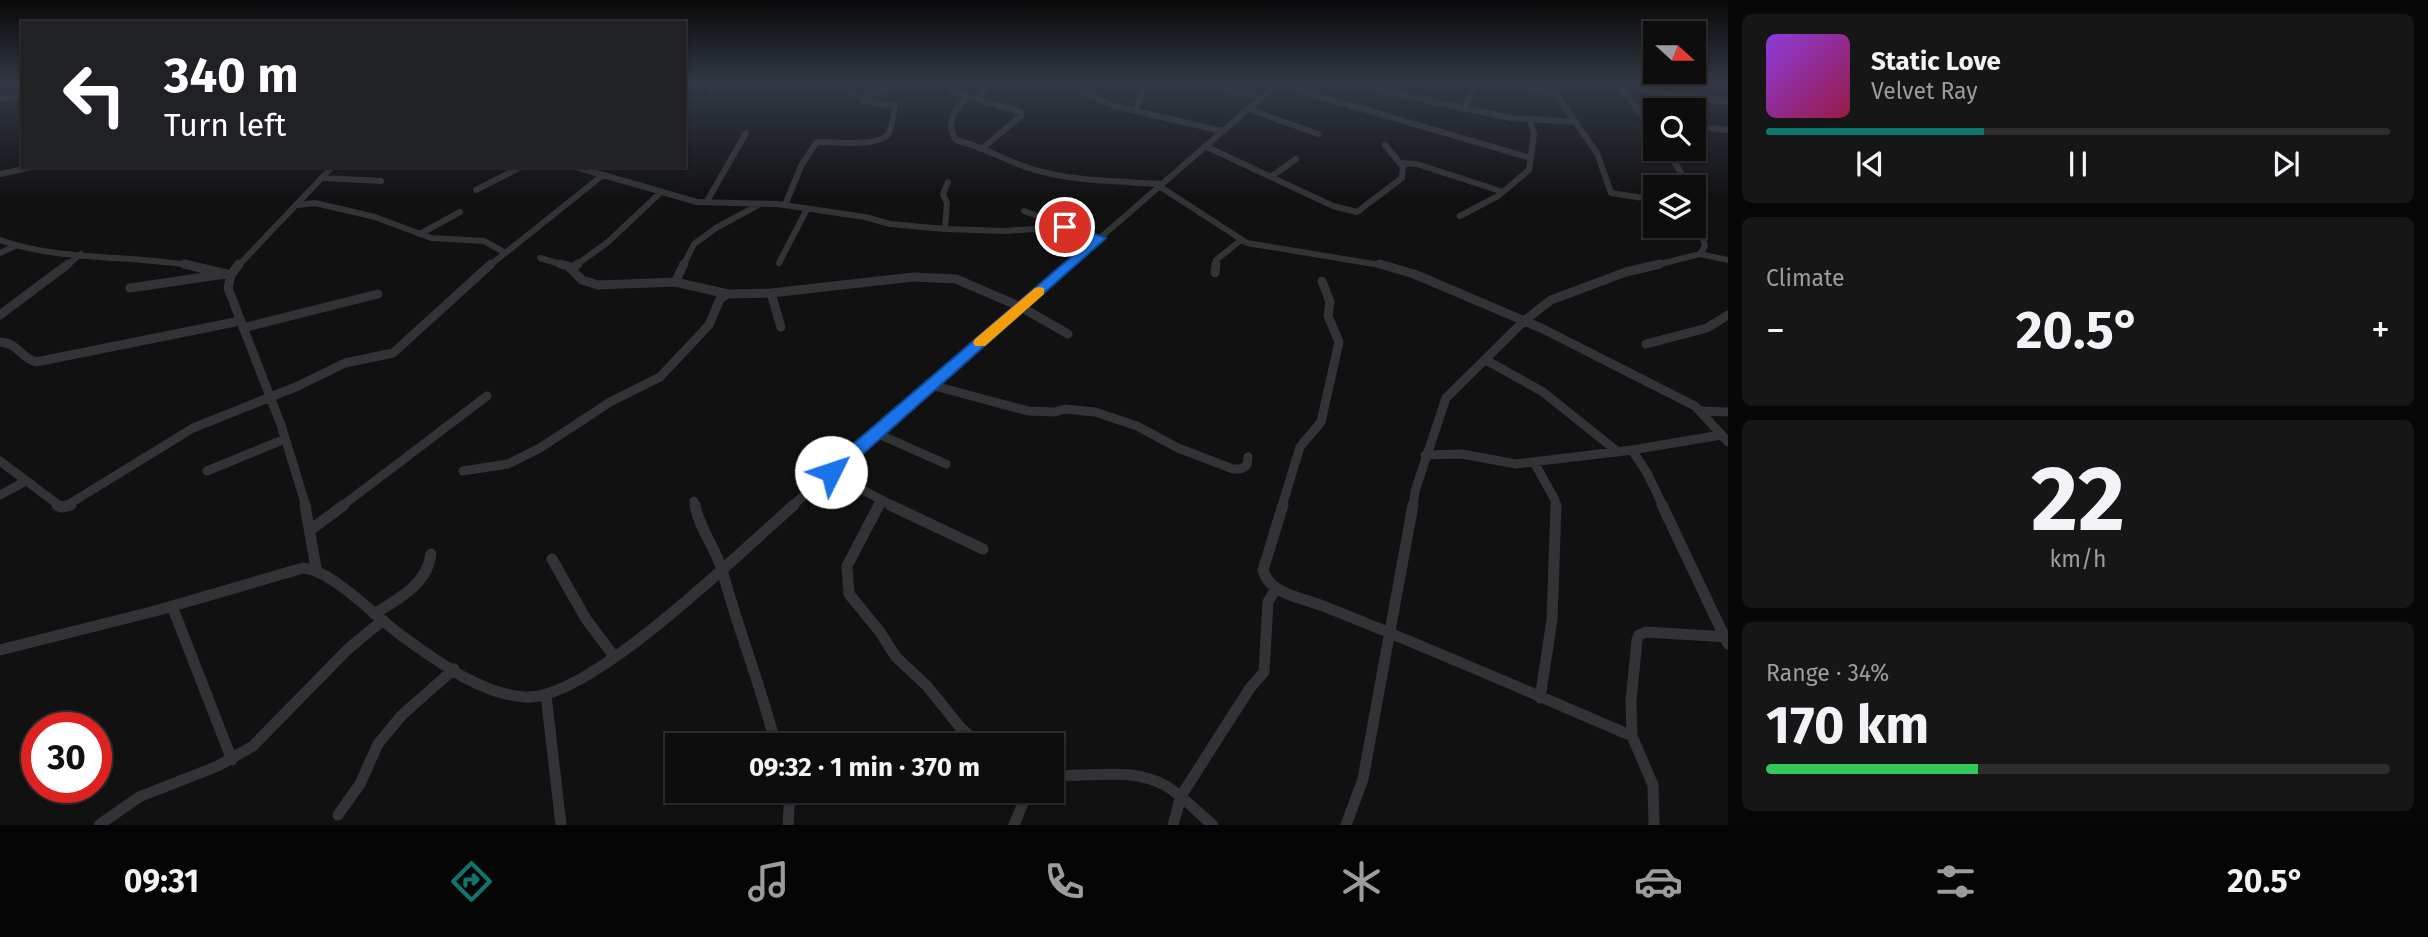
<!DOCTYPE html>
<html lang="en">
<head>
<meta charset="utf-8">
<style>
  body { margin:0; font-family:"Fira Sans",sans-serif; background:#161617; color:#f1f3f6; height:100vh; display:flex; flex-direction:column; font-size:26px; white-space:nowrap }
  * { box-sizing:border-box; margin:0 }
  p { font-size:23px; color:#9a9c9e }
  .icon { flex:none; width:38px; height:38px; fill:none; stroke:currentColor; stroke-width:2; stroke-linecap:round; stroke-linejoin:round }
  .map { position:relative; flex:1; overflow:hidden }
  .side { display:flex; flex-direction:column; gap:14px; padding:14px; background:#070708; width:700px }
  .side>* { flex:none }
  .guide { position:absolute; left:21px; top:21px; width:665px; height:147px; border-radius:0px; box-shadow:0 2px 5px #0004,0 0 0 2px #2d2d2e; background:#202124; color:#fff; overflow:hidden }
  .needle { width:46px; rotate:111deg }
  .buttons { position:absolute; left:1643px; top:21px; display:grid; gap:14px }
  .buttons a { display:grid; place-items:center; width:63px; height:63px; border-radius:0px; background:#0d0d0e; box-shadow:0 2px 5px #0004,0 0 0 2px #2d2d2e; font-size:35px }
  .speed { position:absolute; left:21px; top:712px; display:flex; gap:14px; font-size:35px; font-weight:700; text-align:center }
  .speed>* { display:grid; place-content:center; width:91px; height:91px; border-radius:50%; background:#0d0d0e; box-shadow:0 2px 5px #0004,0 0 0 2px #2d2d2e; line-height:1 }
  .speed .limit { border:10px solid #d22; background:#fff; color:#111 }
  .pin { position:absolute; display:grid; place-items:center; width:60px; height:60px; color:#fff; margin:-30px; border:4px solid #fff; border-radius:50%; box-shadow:0 2px 7px #0007 }
  .me { position:absolute; width:77px; margin:-38px; rotate:49deg; stroke-linejoin:round; filter:drop-shadow(0 0 5px #0008) }
  .turn { display:flex; align-items:center; gap:24px; height:147px; padding:0 28px; font-size:32px }
  .turn .icon { width:91px; height:91px; stroke-width:2.5 }
  .turn b { display:block; font-size:49px; line-height:60px }
  .big { font-size:52px; font-weight:700; line-height:1.1 }
  .side .tile { flex:1; display:flex; flex-direction:column; justify-content:center; gap:10px; min-width:0; padding:0 24px; border-radius:10px; background:#161617 }
  .side .dial { align-items:center; gap:0 }
  .dial b { font-size:91px; line-height:1 }
  .song { display:flex; align-items:center; gap:21px }
  .cover { width:84px; height:84px; border-radius:10px; background:linear-gradient(135deg,hsl(270 70% 55%),hsl(340 70% 35%)) }
  .played { height:7px; border-radius:4px; background:linear-gradient(90deg,#0f766e 35%,#2d2d2e 35%) }
  .keys { display:flex; justify-content:space-around; direction:ltr }
  .heat { display:flex; justify-content:space-between; align-items:center; font-size:38px; direction:ltr }
  .charge { height:10px; border-radius:5px; background:linear-gradient(90deg,#34c759 34%,#2d2d2e 0) }
  .trip { position:absolute; left:665px; top:733px; width:399px; height:70px; border-radius:0px; background:#0d0d0e; box-shadow:0 2px 5px #0004,0 0 0 2px #2d2d2e; font-weight:700; line-height:70px; text-align:center }
  .menu { display:flex; height:112px; justify-content:space-around; align-items:center; background:#050506; color:#9a9c9e }
  .menu .icon { width:49px; height:49px }
  .menu .active { color:#0f766e }
  .menu b { font-size:32px; color:#f1f3f6 }
  main { display:flex; flex:1; min-height:0 }
  .map>svg:first-child { display:block }
</style>
</head>
<body>
<main>
<div class="map">
<svg width="1728" height="825" viewBox="0 0 1728 825">
  <rect width="100%" height="100%" fill="#111112"/>
  <g fill="none" stroke-linecap="round" stroke-linejoin="round">
    <path stroke="#323337" stroke-width="6" d="M1063 83 1114 106 1222 131
      M1345 83 1511 118 1576 122
      M1490 83 1556 94
      M1548 83 1597 153 1611 193 1656 200
      M1277 84 1531 158
      M1618 85 1656 132
      M1619 86 1728 102
      M1218 87 1261 98
      M711 91 726 83
      M950 91 1021 112V116L984 147
      M968 95C956 109 944 122 956 140 984 147 1006 161 1032 169 1074 182 1119 181 1162 184
      M1679 95 1682 110
      M861 97 903 83
      M978 98 992 83
      M0 99 23 95
      M1248 109 1318 134
      M1464 109 1477 83
      M1136 110 1142 92 1149 83
      M1694 126 1728 130
      M1205 146 1333 206 1357 212 1402 178 1403 167 1385 145
      M1666 149 1690 187
      M1400 163 1417 164 1503 192
      M572 166 697 202 777 204 865 217 890 224 945 229 1003 231 1065 227
      M0 174 37 166
      M1272 176 1296 159
      M323 178 381 181
      M1159 186 1247 243 1386 266
      M476 190 523 166
      M1694 193 1699 202 1695 210 1705 246 1700 254
      M707 201 746 133
      M298 205 315 203 375 217 431 238 484 241 504 252
      M785 205 802 164 817 142C833 142 880 147 888 134 893 126 893 115 895 106L864 101 837 83
      M1024 211 1100 238
      M1460 216 1498 196 1529 170 1534 134 1530 120
      M945 229 947 203 943 194 948 182
      M420 234 460 212
      M0 240C58 261 133 255 195 266
      M0 253 15 246
      M540 258 567 266
      M779 263 807 209
      M66 266 81 254
      M238 266 333 166
      M489 266 603 175
      M575 266 608 242 660 193
      M683 266 694 244 716 228 760 204
      M1068 266 1278 83
      M1216 266V260L1241 240
      M1652 266 1700 254 1728 260"/>
    <path stroke="#323337" stroke-width="9" d="M184 264 231 275
      M239 264 231 275 228 288 281 425 306 506
      M560 264 568 266 582 280 598 285 675 282 728 294 771 293 913 277 956 279 1021 307 1068 334
      M1380 264 1414 274 1541 328 1695 406 1728 442
      M572 268 578 264
      M1215 273 1216 264
      M675 282 684 264
      M130 288 225 274
      M771 293 781 327
      M0 315 68 264
      M243 328 378 294
      M0 342C18 343 21 358 36 362L240 321
      M1646 344 1707 328 1728 315
      M1486 360 1543 392 1618 452
      M931 385 1028 411 1055 412 1065 409 1095 412 1137 426 1178 448 1233 469H1241L1247 465 1248 457
      M1702 411 1728 412
      M876 433 946 464
      M1632 450 1647 473 1663 506
      M1425 455 1462 454 1516 464 1632 450 1721 435
      M0 461 60 506
      M1534 462 1555 500 1556 506
      M207 471 285 439
      M463 471 508 464 540 448 610 402 660 377 709 325 720 299 728 294
      M831 473 893 506
      M0 495 24 482
      M694 501 695 506
      M66 506 193 428 298 386 345 363 393 353 491 264
      M342 506 487 396
      M792 506 1070 264
      M878 506 881 500
      M1282 506 1300 447 1321 422 1339 342 1328 316 1330 302 1322 281
      M1413 506 1415 491 1446 398 1524 321 1551 300 1626 272 1660 264"/>
    <path stroke="#323337" stroke-width="11" d="M57 505 61 507 71 505
      M305 505 316 568
      M695 505C699 528 715 547 722 570 738 629 761 686 776 746
      M879 505 847 566 849 594 880 632 896 657 927 686 960 727 981 746
      M890 505 983 549
      M1283 505 1263 570C1270 595 1301 597 1323 606 1427 647 1529 692 1632 736
      M1662 505 1728 644
      M313 528 344 505
      M552 559 586 619 613 655
      M172 606 232 760
      M374 614C398 599 427 585 431 554
      M0 650 155 611 303 568C332 570 377 618 402 636 437 661 480 694 525 697 589 702 743 549 794 505
      M546 695 561 825
      M1540 698 1552 620 1556 505
      M1052 775C1090 778 1131 766 1166 786 1183 796 1198 813 1213 825
      M338 815 360 784 378 744 402 715 454 669
      M99 825 139 797 218 766 253 746 348 649 383 620
      M788 825 790 791
      M1014 825 1028 791
      M1173 825 1181 796 1250 688 1264 672 1268 602 1275 590
      M1346 825 1363 779 1413 505
      M1654 825 1653 785 1632 736 1631 701 1637 640 1639 635 1646 632 1728 637"/>
  </g>
  <linearGradient id="sky" x2="0" y2="1"><stop stop-color="#09090a"/><stop offset="0.42" stop-color="#323844"/><stop offset="1" stop-color="#323844" stop-opacity="0"/></linearGradient>
  <rect width="1728" height="199" fill="url(#sky)"/>
  <path fill="#1a73e8" stroke="#114b97" stroke-width="2" d="M1065 223 1106 238 837 477H825L822 472 825 468 1091 240 1060 230V224Z"/>
  <path fill="#f59e0b" d="M1039 287 1044 288V294L985 346H975L973 342 975 339 1035 288Z"/>
</svg>
<div class="buttons">
<a><svg class="needle" viewBox="-14 -14 28 28"><path d="M0-13l5 13h-10z" fill="#e53935"/><path d="M0 13l5-13h-10z" fill="#9a9c9e"/></svg></a>
<a><svg class="icon" aria-label="search" viewBox="0 0 24 24"><circle cx="10" cy="10" r="6"/><path d="M15 15l6 6"/></svg></a>
<a><svg class="icon" aria-label="layers" viewBox="0 0 24 24"><path d="M12 4l9 5-9 5-9-5zM3 14l9 5 9-5"/></svg></a>
</div>
<div class="speed"><div class="limit">30</div></div>
<div class="pin" style="left:1065px;top:227px;background:#d93025"><svg class="icon" aria-label="arrive" viewBox="0 0 24 24"><path d="M6 21V4h12l-3 4 3 4H6"/></svg></div>
<svg class="me" style="left:831px;top:472px" viewBox="-20 -20 40 40"><circle r="19" fill="#fff"/><path d="M0-13L10 11 0 6-10 11z" fill="#1a73e8"/></svg>
<div class="trip">09:32 · 1 min · 370 m</div>
<div class="guide">
<div class="turn"><svg class="icon" aria-label="left" viewBox="0 0 24 24"><path d="M17 20v-9H6M10 6l-5 5 5 5"/></svg><div><b>340 m</b>Turn left</div></div>
</div>
</div>
<section class="side">
<div class="tile">
<div class="song"><i class="cover"></i><div><b>Static Love</b><p>Velvet Ray</p></div></div>
<div class="played"></div>
<div class="keys"><svg class="icon" aria-label="previous" viewBox="0 0 24 24"><path d="M18 5L8 12l10 7zM5 5v14"/></svg><svg class="icon" aria-label="pause" viewBox="0 0 24 24"><path d="M8 5v14M16 5v14"/></svg><svg class="icon" aria-label="next" viewBox="0 0 24 24"><path d="M6 5l10 7-10 7zM19 5v14"/></svg></div>
</div>
<div class="tile"><p>Climate</p>
<div class="heat"><a>−</a><b class="big">20.5°</b><a>+</a></div>
</div>
<div class="tile dial"><b>22</b><p>km/h</p></div>
<div class="tile"><p>Range · 34%</p><b class="big">170 km</b><div class="charge"></div></div>
</section>
</main>
<nav class="menu">
<b>09:31</b>
<svg class="icon active" aria-label="directions" viewBox="0 0 24 24"><path d="M12 3l9 9-9 9-9-9zM9 14v-3h6M13 9l2 2-2 2"/></svg>
<svg class="icon" aria-label="music" viewBox="0 0 24 24"><path d="M9 18V5l10-2v13"/><circle cx="6" cy="18" r="3"/><circle cx="16" cy="16" r="3"/></svg>
<svg class="icon" aria-label="phone" viewBox="0 0 24 24"><path d="M5 4h4l2 5-3 2q2 4 5 5l2-3 5 2v4C11 20 4 13 5 4z"/></svg>
<svg class="icon" aria-label="climate" viewBox="0 0 24 24"><path d="M12 3v18M4 7l16 10M4 17L20 7"/></svg>
<svg class="icon" aria-label="car" viewBox="0 0 24 24"><path d="M5 17H2v-5l4-1 3-4h7l3 4 3 1v5h-3M9 17h6M6 11h13"/><circle cx="7" cy="17" r="2"/><circle cx="17" cy="17" r="2"/></svg>
<svg class="icon" aria-label="filters" viewBox="0 0 24 24"><path d="M4 7h16M4 17h16"/><circle cx="9" cy="7" r="2"/><circle cx="15" cy="17" r="2"/></svg>
<b>20.5°</b>
</nav>
</body>
</html>
